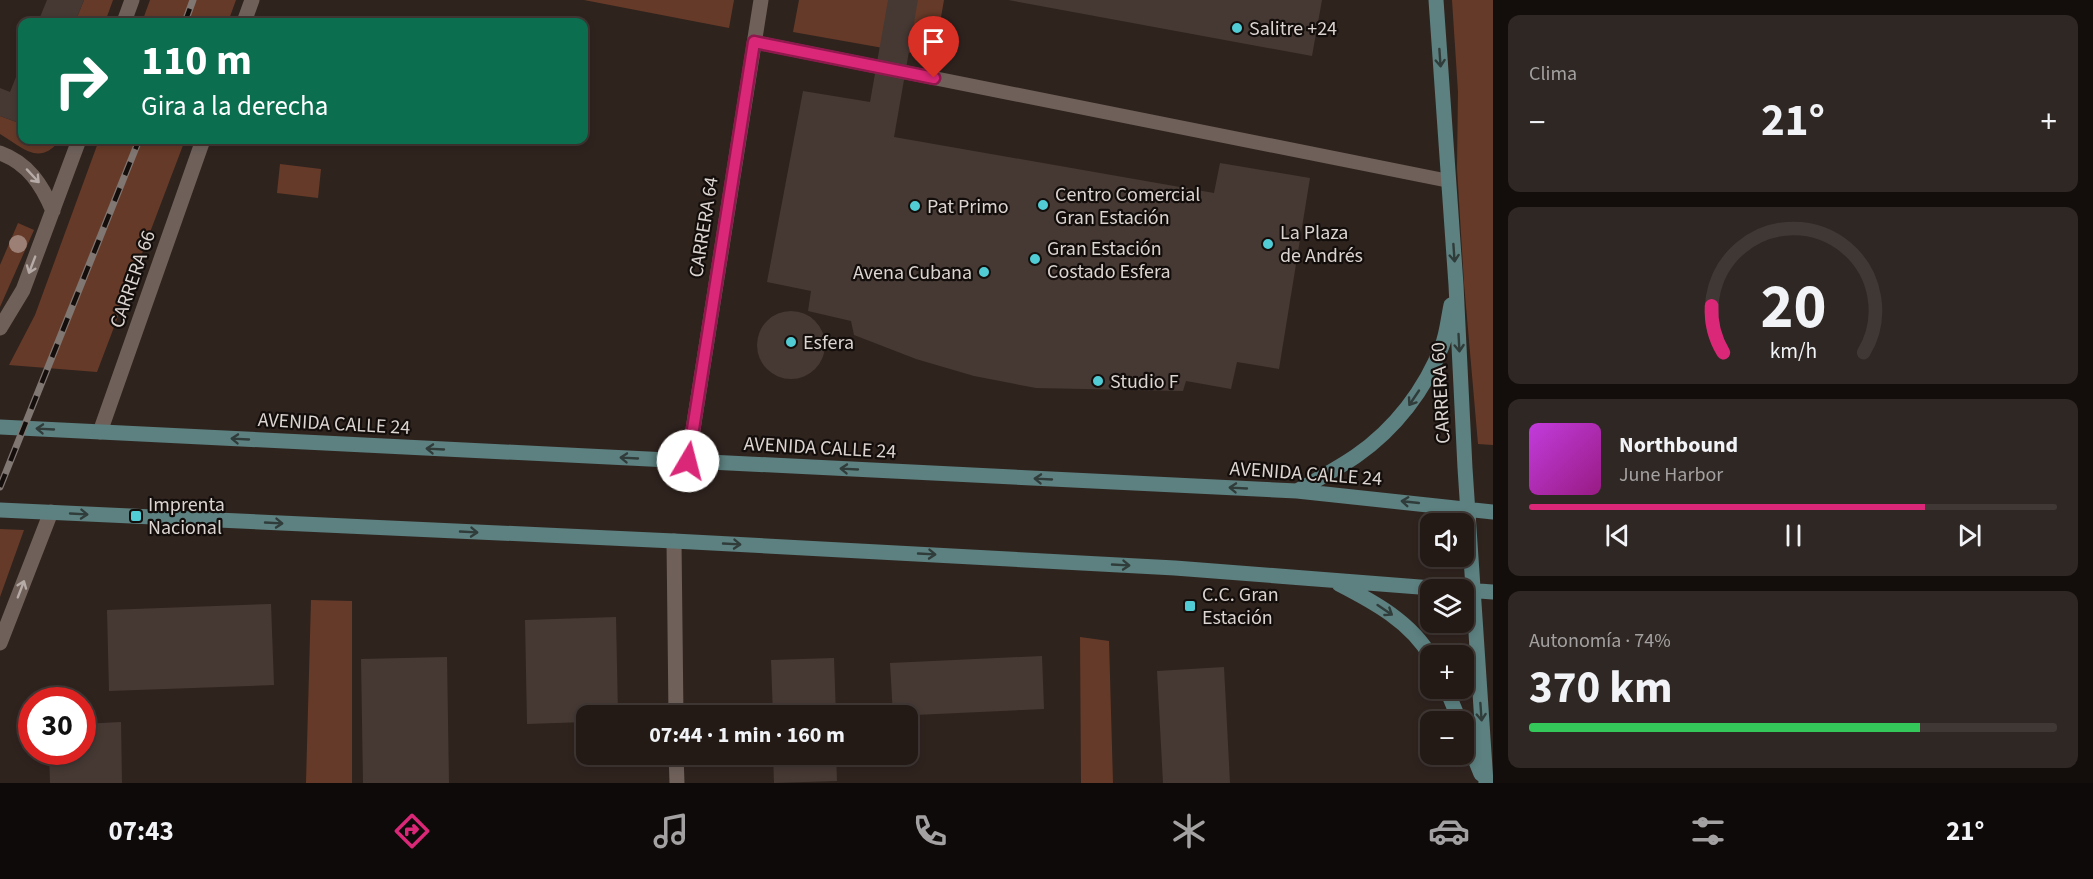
<!DOCTYPE html>
<html lang="es">
<head>
<meta charset="utf-8">
<style>
  body { margin:0; font-family:"Source Sans 3",sans-serif; background:#2f2723; color:#f1f3f6; height:100vh; display:flex; flex-direction:column; font-size:22px; white-space:nowrap }
  * { box-sizing:border-box; margin:0 }
  p { font-size:20px; color:#a3a1a1 }
  .icon { flex:none; width:33px; height:33px; fill:none; stroke:currentColor; stroke-width:2; stroke-linecap:round; stroke-linejoin:round }
  .map { position:relative; flex:1; overflow:hidden }
  .sheet { display:flex; flex-direction:column; gap:15px; padding:15px; background:#130e0c; width:600px }
  .sheet>* { flex:none }
  .banner { position:absolute; left:18px; top:18px; width:570px; height:126px; border-radius:12px; box-shadow:0 3px 9px #0003,0 0 0 2px #403835; background:#0b6e4f; color:#fff; overflow:hidden }
  .buttons { position:absolute; left:1420px; top:513px; display:grid; gap:12px }
  .buttons a { display:grid; place-items:center; width:54px; height:54px; border-radius:12px; background:#231a16; box-shadow:0 3px 9px #0003,0 0 0 2px #403835; font-size:30px }
  .speed { position:absolute; left:18px; top:687px; display:flex; gap:12px; font-size:30px; font-weight:700; text-align:center }
  .speed>* { display:grid; place-content:center; width:78px; height:78px; border-radius:50%; background:#231a16; box-shadow:0 3px 9px #0003,0 0 0 2px #403835; line-height:1 }
  .speed .limit { border:9px solid #d22; background:#fff; color:#111 }
  .pin { position:absolute; display:grid; place-items:center; width:51px; height:51px; color:#fff; margin:-62px -26px; border-radius:50% 50% 50% 0; rotate:-45deg; box-shadow:0 0 6px #0007 }
  .pin .icon { rotate:45deg }
  .me { position:absolute; width:66px; margin:-33px; rotate:8deg; stroke-linejoin:round; filter:drop-shadow(0 0 4px #0008) }
  .turn { display:flex; align-items:center; gap:21px; height:126px; padding:0 24px; font-size:27px }
  .turn .icon { width:78px; height:78px; stroke-width:2.5 }
  .turn b { display:block; font-size:42px; line-height:51px }
  .big { font-size:45px; font-weight:700; line-height:1.1 }
  .sheet .card { flex:1; display:flex; flex-direction:column; justify-content:center; gap:9px; min-width:0; padding:0 21px; border-radius:12px; background:#2f2723 }
  .sheet .dial { align-items:center; gap:0 }
  .dial svg { height:156px; overflow:visible; fill:none; stroke:#403835; stroke-width:7; stroke-linecap:round; text-anchor:middle }
  .dial text { fill:#f1f3f6; stroke:none }
  .song { display:flex; align-items:center; gap:18px }
  .cover { width:72px; height:72px; border-radius:9px; background:linear-gradient(135deg,hsl(290 70% 55%),hsl(310 70% 35%)) }
  .played { height:6px; border-radius:3px; background:linear-gradient(90deg,#db2777 75%,#403835 75%) }
  .keys { display:flex; justify-content:space-around; direction:ltr }
  .heat { display:flex; justify-content:space-between; align-items:center; font-size:33px; direction:ltr }
  .charge { height:9px; border-radius:4px; background:linear-gradient(90deg,#34c759 74%,#403835 0) }
  .trip { position:absolute; left:576px; top:705px; width:342px; height:60px; border-radius:12px; background:#231a16; box-shadow:0 3px 9px #0003,0 0 0 2px #403835; font-weight:700; line-height:60px; text-align:center }
  .menu { display:flex; height:96px; justify-content:space-around; align-items:center; background:#0e0a09; color:#a3a1a1 }
  .menu .icon { width:42px; height:42px }
  .menu .current { color:#db2777 }
  .menu b { font-size:27px; color:#f1f3f6 }
  main { display:flex; flex:1; min-height:0 }
  .map>svg:first-child { display:block }
</style>
</head>
<body>
<main>
<div class="map">
<svg width="1493" height="783" viewBox="0 0 1493 783">
  <rect width="100%" height="100%" fill="#2f231e"/>
  <path fill="#663a28" d="M84 0H113L105 22H75Z
    M150 0H236L228 22H142Z
    M584 0H734L729 28Z
    M799 0H944L934 57 793 32Z
    M1452 0H1493V445L1478 444 1464 283 1457 168 1458 92Z
    M0 116 22 124V140H60C39 167 22 147 0 134Z
    M99 140H185L97 372 9 365 35 315Z
    M280 164 321 169 318 198 277 193Z
    M18 223 34 230 0 307V265Z
    M0 529 24 530 0 597Z
    M311 600 352 601V783H306Z
    M1080 637 1109 641 1113 783H1081Z"/>
  <path fill="#463934" d="M47 0H84L75 22H38Z
    M888 0H918L894 137 1214 193 1220 163 1310 178 1279 369 1237 362 1231 389 1186 381 1183 391 1036 388 974 376 916 359 854 335 851 321 808 311 811 291 767 282 803 91 870 102Z
    M1008 0H1322L1312 56Z
    M22 62V124L0 116V88L10 92Z
    M757 345a34 34 0 1 1 68 0a34 34 0 1 1-68 0Z
    M271 604 274 685 109 691 107 610Z
    M616 617 618 716H586V722L527 724 525 620Z
    M1042 656 1044 709 893 716 890 663Z
    M447 657 449 783H363L361 659Z
    M834 658 836 716H773L771 660Z
    M1224 667 1230 783H1163L1157 671Z
    M121 722 122 783H50L49 752H82V724Z
    M773 754H836L837 781 774 783Z"/>
  <g fill="none" stroke-linecap="round" stroke-linejoin="round">
    <path stroke="#6f605a" stroke-width="14" d="M754 42 1449 181"/>
    <path stroke="#6f605a" stroke-width="15" d="M124 22 132 0
      M244 22 252 0
      M0 153C28 163 42 185 53 211
      M0 328 23 290 79 140
      M100 432 203 140
      M688 461 761 0
      M674 541 676 716
      M0 643 51 512
      M676 754 677 783"/>
    <path stroke="#5c8180" stroke-width="15" d="M1436 0 1456 285 1465 468 1486 783
      M0 427 1297 491 1493 512
      M1297 491C1316 480 1337 469 1356 456 1395 429 1425 390 1442 346 1447 333 1448 319 1451 305
      M0 510 674 541 1175 568 1458 590
      M1339 584C1374 602 1411 622 1431 657
      M1466 590 1493 592
      M1446 688 1460 722
      M1464 732 1481 774"/>
    <g stroke="#807672" stroke-width="7">
      <path id="rail" d="M185 22 193 0
        M0 487 139 140"/>
    </g>
    <use href="#rail" stroke="#130e0b" stroke-width="4.5" stroke-dasharray="14" stroke-linecap="butt"/>
  </g>
  <circle fill="#9c8075" cx="18" cy="244" r="9"/>
  <defs><path id="oneway-shaft" d="M-6 0H5M1.5-3L5.5 0L1.5 3" fill="none" stroke-width="1.6" stroke-linecap="round" stroke-linejoin="round" transform="scale(1.5)"/></defs>
  <g stroke="#303c3a">
    <use href="#oneway-shaft" transform="translate(1440 58) rotate(86)"/>
    <use href="#oneway-shaft" transform="translate(1454 253) rotate(86)"/>
    <use href="#oneway-shaft" transform="translate(1459 343) rotate(87)"/>
    <use href="#oneway-shaft" transform="translate(1414 398) rotate(124)"/>
    <use href="#oneway-shaft" transform="translate(45 429) rotate(-177)"/>
    <use href="#oneway-shaft" transform="translate(240 439) rotate(-177)"/>
    <use href="#oneway-shaft" transform="translate(435 449) rotate(-177)"/>
    <use href="#oneway-shaft" transform="translate(629 458) rotate(-177)"/>
    <use href="#oneway-shaft" transform="translate(849 469) rotate(-177)"/>
    <use href="#oneway-shaft" transform="translate(1043 479) rotate(-177)"/>
    <use href="#oneway-shaft" transform="translate(1238 488) rotate(-177)"/>
    <use href="#oneway-shaft" transform="translate(1410 502) rotate(-174)"/>
    <use href="#oneway-shaft" transform="translate(79 514) rotate(3)"/>
    <use href="#oneway-shaft" transform="translate(274 523) rotate(3)"/>
    <use href="#oneway-shaft" transform="translate(469 532) rotate(3)"/>
    <use href="#oneway-shaft" transform="translate(732 544) rotate(3)"/>
    <use href="#oneway-shaft" transform="translate(927 554) rotate(3)"/>
    <use href="#oneway-shaft" transform="translate(1121 565) rotate(3)"/>
    <use href="#oneway-shaft" transform="translate(1385 610) rotate(34)"/>
    <use href="#oneway-shaft" transform="translate(1481 712) rotate(86)"/>
  </g>
  <g stroke="#b6aba7">
    <use href="#oneway-shaft" transform="translate(33 176) rotate(47)"/>
    <use href="#oneway-shaft" transform="translate(32 265) rotate(111)"/>
    <use href="#oneway-shaft" transform="translate(21 589) rotate(-69)"/>
  </g>
  <g fill="none" stroke-linecap="round" stroke-linejoin="round">
    <g stroke="#8e194d" stroke-width="15">
      <path id="route" d="M688 461 754 42 934 78"/>
    </g>
    <use href="#route" stroke="#db2777" stroke-width="10"/>
  </g>
  <g fill="#51ccd4" stroke="#130e0b" stroke-width="2">
    <circle cx="1237" cy="28" r="6"/>
    <circle cx="1043" cy="205" r="6"/>
    <circle cx="915" cy="206" r="6"/>
    <circle cx="1268" cy="244" r="6"/>
    <circle cx="1035" cy="259" r="6"/>
    <circle cx="984" cy="272" r="6"/>
    <circle cx="791" cy="342" r="6"/>
    <circle cx="1098" cy="381" r="6"/>
    <rect x="130" y="510" width="12" height="12" rx="3"/>
    <rect x="1184" y="600" width="12" height="12" rx="3"/>
  </g>
  <g text-anchor="middle" stroke-width="4.5" stroke-linejoin="round" paint-order="stroke">
    <g font-size="20" fill="#dcd4d0" stroke="#130e0b" text-anchor="start">
      <text x="1249" y="35">Salitre +24</text>
      <text x="1055" y="201">Centro Comercial<tspan x="1055" dy="23">Gran Estación</tspan></text>
      <text x="927" y="213">Pat Primo</text>
      <text x="1280" y="239">La Plaza<tspan x="1280" dy="23">de Andrés</tspan></text>
      <text x="1047" y="255">Gran Estación<tspan x="1047" dy="23">Costado Esfera</tspan></text>
      <text x="972" y="279" text-anchor="end">Avena Cubana</text>
      <text x="803" y="349">Esfera</text>
      <text x="1110" y="388">Studio F</text>
      <text x="148" y="511">Imprenta<tspan x="148" dy="23">Nacional</tspan></text>
      <text x="1202" y="601">C.C. Gran<tspan x="1202" dy="23">Estación</tspan></text>
    </g>
    <g font-size="20" fill="#dcd4d0" stroke="#130e0b">
      <text transform="translate(703 227) rotate(-81)" y="7">CARRERA 64</text>
      <text transform="translate(132 279) rotate(-71)" y="7">CARRERA 66</text>
      <text transform="translate(1440 393) rotate(-93)" y="7">CARRERA 60</text>
      <text transform="translate(334 423) rotate(3)" y="7">AVENIDA CALLE 24</text>
      <text transform="translate(820 447) rotate(3)" y="7">AVENIDA CALLE 24</text>
      <text transform="translate(1306 473) rotate(4)" y="7">AVENIDA CALLE 24</text>
    </g>
  </g>
</svg>
<div class="buttons">
<a><svg class="icon" aria-label="sound" viewBox="0 0 24 24"><path d="M4 9h4l5-4v14l-5-4H4zM17 9q2 3 0 6"/></svg></a>
<a><svg class="icon" aria-label="layers" viewBox="0 0 24 24"><path d="M12 4l9 5-9 5-9-5zM3 14l9 5 9-5"/></svg></a>
<a>+</a>
<a>−</a>
</div>
<div class="speed"><div class="limit">30</div></div>
<div class="pin" style="left:934px;top:78px;background:#d93025"><svg class="icon" aria-label="arrive" viewBox="0 0 24 24"><path d="M6 21V4h12l-3 4 3 4H6"/></svg></div>
<svg class="me" style="left:688px;top:461px" viewBox="-20 -20 40 40"><circle r="19" fill="#fff"/><path d="M0-13L10 11 0 6-10 11z" fill="#db2777"/></svg>
<div class="trip">07:44 · 1 min · 160 m</div>
<div class="banner">
<div class="turn"><svg class="icon" aria-label="right" viewBox="0 0 24 24"><path d="M7 20v-9h11M14 6l5 5-5 5"/></svg><div><b>110 m</b>Gira a la derecha</div></div>
</div>
</div>
<section class="sheet">
<div class="card"><p>Clima</p>
<div class="heat"><a>−</a><b class="big">21°</b><a>+</a></div>
</div>
<div class="card dial"><svg viewBox="0 0 100 80">
<path d="M14 69A42 42 0 1 1 86 69"/>
<path d="M14 69A42 42 0 0 1 8 45" stroke="#db2777"/>
<text x="50" y="56" font-size="32" font-weight="700">20</text>
<text x="50" y="72" font-size="11">km/h</text>
</svg></div>
<div class="card">
<div class="song"><i class="cover"></i><div><b>Northbound</b><p>June Harbor</p></div></div>
<div class="played"></div>
<div class="keys"><svg class="icon" aria-label="previous" viewBox="0 0 24 24"><path d="M18 5L8 12l10 7zM5 5v14"/></svg><svg class="icon" aria-label="pause" viewBox="0 0 24 24"><path d="M8 5v14M16 5v14"/></svg><svg class="icon" aria-label="next" viewBox="0 0 24 24"><path d="M6 5l10 7-10 7zM19 5v14"/></svg></div>
</div>
<div class="card"><p>Autonomía · 74%</p><b class="big">370 km</b><div class="charge"></div></div>
</section>
</main>
<nav class="menu">
<b>07:43</b>
<svg class="icon current" aria-label="directions" viewBox="0 0 24 24"><path d="M12 3l9 9-9 9-9-9zM9 14v-3h6M13 9l2 2-2 2"/></svg>
<svg class="icon" aria-label="music" viewBox="0 0 24 24"><path d="M9 18V5l10-2v13"/><circle cx="6" cy="18" r="3"/><circle cx="16" cy="16" r="3"/></svg>
<svg class="icon" aria-label="phone" viewBox="0 0 24 24"><path d="M5 4h4l2 5-3 2q2 4 5 5l2-3 5 2v4C11 20 4 13 5 4z"/></svg>
<svg class="icon" aria-label="climate" viewBox="0 0 24 24"><path d="M12 3v18M4 7l16 10M4 17L20 7"/></svg>
<svg class="icon" aria-label="car" viewBox="0 0 24 24"><path d="M5 17H2v-5l4-1 3-4h7l3 4 3 1v5h-3M9 17h6M6 11h13"/><circle cx="7" cy="17" r="2"/><circle cx="17" cy="17" r="2"/></svg>
<svg class="icon" aria-label="filters" viewBox="0 0 24 24"><path d="M4 7h16M4 17h16"/><circle cx="9" cy="7" r="2"/><circle cx="15" cy="17" r="2"/></svg>
<b>21°</b>
</nav>
</body>
</html>
